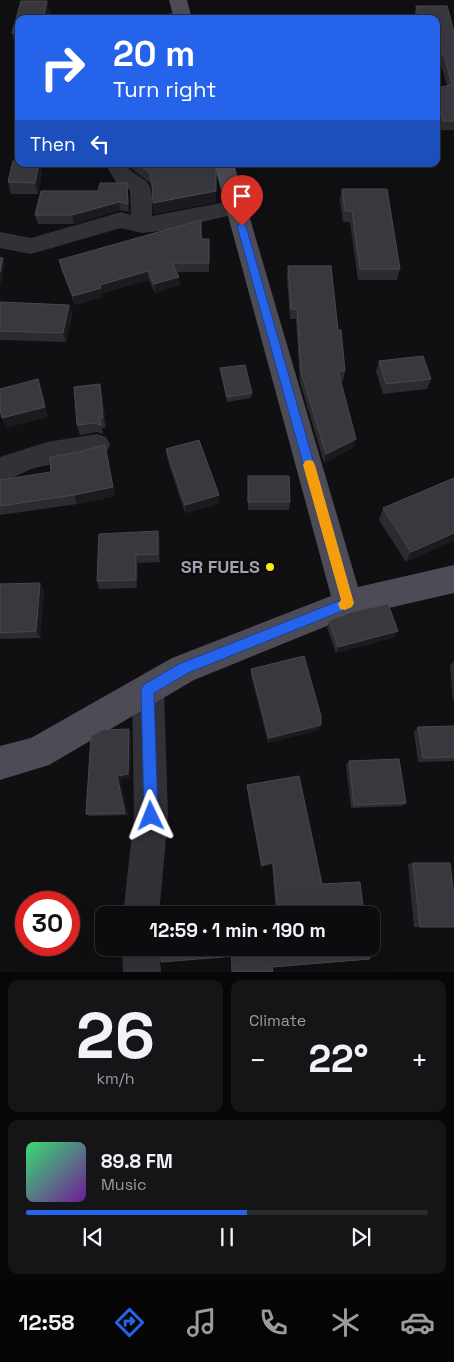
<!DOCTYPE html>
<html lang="en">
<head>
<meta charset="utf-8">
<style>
  body { margin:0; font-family:"Space Grotesk",sans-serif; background:#151517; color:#f1f3f6; height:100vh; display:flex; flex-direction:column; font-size:19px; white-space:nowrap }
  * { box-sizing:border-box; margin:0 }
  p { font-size:16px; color:#9a9b9e }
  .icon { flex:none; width:28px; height:28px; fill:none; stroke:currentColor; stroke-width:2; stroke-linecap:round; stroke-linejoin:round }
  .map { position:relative; height:972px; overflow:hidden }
  .details { display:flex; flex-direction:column; gap:8px; padding:8px; background:#070708; flex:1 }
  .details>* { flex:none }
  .guide { position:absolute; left:15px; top:15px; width:425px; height:152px; border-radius:10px; box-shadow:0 5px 20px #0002,0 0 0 1px #2c2c2e; background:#2563eb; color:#fff; overflow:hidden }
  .speed { position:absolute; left:15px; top:891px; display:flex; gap:10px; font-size:25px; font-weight:700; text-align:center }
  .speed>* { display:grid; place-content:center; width:65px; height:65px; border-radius:50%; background:#0c0c0e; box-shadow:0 5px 20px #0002,0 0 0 1px #2c2c2e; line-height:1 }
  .speed .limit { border:8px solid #d22; background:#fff; color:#111 }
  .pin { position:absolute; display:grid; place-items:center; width:42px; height:42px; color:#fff; margin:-51px -21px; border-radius:50% 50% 50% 0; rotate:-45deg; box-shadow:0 0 5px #0007 }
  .pin .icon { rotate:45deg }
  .me { position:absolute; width:55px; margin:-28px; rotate:358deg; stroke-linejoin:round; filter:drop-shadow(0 0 4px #0008) }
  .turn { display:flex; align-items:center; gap:18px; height:105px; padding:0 15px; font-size:22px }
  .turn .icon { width:65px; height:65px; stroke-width:2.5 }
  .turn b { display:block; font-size:35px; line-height:42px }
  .then { display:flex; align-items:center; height:48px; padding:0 15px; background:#0003; gap:10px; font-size:19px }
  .big { font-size:38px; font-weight:700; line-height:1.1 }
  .details .widget { flex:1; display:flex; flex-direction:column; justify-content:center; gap:8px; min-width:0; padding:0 18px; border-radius:10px; background:#151517 }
  .details .dial { align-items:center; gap:0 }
  .dial b { font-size:65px; line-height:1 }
  .song { display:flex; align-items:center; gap:15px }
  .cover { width:60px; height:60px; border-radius:8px; background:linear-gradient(135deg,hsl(140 70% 55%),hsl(280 70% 35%)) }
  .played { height:5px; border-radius:2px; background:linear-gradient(90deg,#2563eb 55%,#2c2c2e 55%) }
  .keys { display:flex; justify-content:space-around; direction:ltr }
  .heat { display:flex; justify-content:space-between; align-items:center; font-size:28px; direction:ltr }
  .details .tiles { flex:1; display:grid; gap:8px; grid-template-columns:1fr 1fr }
  .widget:last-child { grid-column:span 2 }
  .trip { position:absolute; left:95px; top:906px; width:285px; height:50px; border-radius:10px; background:#0c0c0e; box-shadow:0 5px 20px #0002,0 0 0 1px #2c2c2e; font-weight:700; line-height:50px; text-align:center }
  .menu { display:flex; height:80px; justify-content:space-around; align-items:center; background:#050506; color:#9a9b9e }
  .menu .icon { width:35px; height:35px }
  .menu .on { color:#2563eb }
  .menu b { font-size:22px; color:#f1f3f6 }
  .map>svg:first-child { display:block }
</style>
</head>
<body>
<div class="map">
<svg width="454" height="972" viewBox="0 0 454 972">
  <rect width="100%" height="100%" fill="#101012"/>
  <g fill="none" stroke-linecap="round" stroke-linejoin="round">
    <path fill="#313137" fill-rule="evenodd" d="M183 12 189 13 192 17 191 19H153L156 15Z
      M105 164H125C131 173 138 175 146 181 154 188 152 207 152 216L236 200 244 202 247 207 244 212 168 230 142 233 121 228 31 254 0 248V232L31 238 121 212 131 215 130 190 116 182Z
      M97 434 106 437 110 445 106 453 34 468 0 483V457L47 442Z
      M148 674 159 679 164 690 168 816 159 915H123L134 816 132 690 137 679Z
      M122 948H159L161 972H123Z"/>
    <path fill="#4d4c56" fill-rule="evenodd" d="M169 0H187L192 19H174Z
      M214 164H234L358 587 454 565V593L349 617 194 680 49 765 0 780V746L31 738 172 658 331 596Z"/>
  </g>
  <path fill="#2c2c30" d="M21 1H47L50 13 48 19H19V44H15L12 33Z
    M416 6H447L454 32V130H441L436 109V88L447 86 442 68 436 59V19H415L414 16Z
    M131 164H193V167L216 202 154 214 152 190 150 183 132 169Z
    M42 173 38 194H11L8 182Z
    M127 183 129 212 120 210 74 224H38L35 215 98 191Z
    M342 189 400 269 397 280H358L350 222H343L340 200Z
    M201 220 202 239H209V272H177L180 285 155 293 149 280 102 293 103 297 75 305 61 269 59 260Z
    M288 266 338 330 345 371 343 381H340L353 448 324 463 300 382 296 319H290L287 277Z
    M0 302 69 305 72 314 66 342 0 340Z
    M379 361 431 379 427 389 383 394 376 371Z
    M220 368 252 393 251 398 227 402 221 374Z
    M102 394 106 427 102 428 103 434 97 432 80 435 77 425Z
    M166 449 219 495V504L185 513 167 458Z
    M107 454 115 496 77 504 0 515V480L51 472Z
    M248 476 290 502 289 510H248Z
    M454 478 406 562 379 520 383 508Z
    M160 540V562L138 563 137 588 99 589 97 581Z
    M0 584 44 590 40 638 0 639Z
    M329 621 395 637 336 653 327 628Z
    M454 661V700H453L450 666Z
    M251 669 319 730 268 743 251 675Z
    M454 726V761L418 762 414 732 418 727Z
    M129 729 131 734 130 777 120 780 128 815 90 816 86 814Z
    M349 761 406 803 402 806 351 808 346 765Z
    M247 785 322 884 364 915H276L272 864 261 867 247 789Z
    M413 863 454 927H414L408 864Z"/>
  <path fill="#1b1b1e" d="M47 1 50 13 48 19H43Z
    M39 164H40L42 173 38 194 35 183Z
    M127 183 128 192 129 212 128 204Z
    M216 191V202L154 214 153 203Z
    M119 202 120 210 74 224 72 215Z
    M3 258 5 264 0 288V272Z
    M148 271 149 280 102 293 103 297 75 305 73 296 100 285Z
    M179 277 180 285 155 293 154 284Z
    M69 305 72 314 66 342 63 333Z
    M38 379 41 389 48 417 6 428 2 418Z
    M100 384 102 394 106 427 103 418Z
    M356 439 353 448 324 463 326 454Z
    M105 445 115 496 77 504 74 495Z
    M219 495V504L185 513V505Z
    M158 531 160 540V562L158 554Z
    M454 533V541L406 562 411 552Z
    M136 555 138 563 137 588 136 580Z
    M40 583 44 590 40 638 36 631Z
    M398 631 395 637 336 653 338 647Z
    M321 725 319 730 268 743 269 738Z
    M129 729 131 734 130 777 120 780 128 815 125 813 117 776Z"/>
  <path fill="#38383e" stroke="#484950" d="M21 1H47L43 19H19V33H12Z
    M416 6H447L454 32V121H443L436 88 452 85 445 58 436 46V19H419Z
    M13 161H19V164H39L35 183 8 182Z
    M138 164H192V167H216V191L153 203 152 182 149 172Z
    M100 183H127L128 204 119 202 72 215H35L41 191H98Z
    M342 189H387L400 269H360L352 211H345Z
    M201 220V239H209V263H172L179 277 154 284 148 271 100 285 101 288 73 296 59 260Z
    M0 258H3L0 272Z
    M288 266H331L338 330H341L345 371H338L356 439 326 454 301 372 297 309H291Z
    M0 302 69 305 63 333 0 331Z
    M423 356 431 379 386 384 379 361Z
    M245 365 252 393 227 397 220 368Z
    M38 379 45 407 2 418 0 410V389Z
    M100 384 103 418H99L101 425 94 423 77 425 74 387Z
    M199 440 219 495 185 505 166 449Z
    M105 445 113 487 74 495 0 506V480L51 472 50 457 79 452Z
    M248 476H289L290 502H248Z
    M454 478V533L411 552 383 508Z
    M158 531V554L136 555V580L97 581 99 534Z
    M40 583 36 631 0 633V584Z
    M388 604 398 631 338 647 329 621 352 612Z
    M304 656 321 716V725L269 738 251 669Z
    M454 726V757L423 758 418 727Z
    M129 729 128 774 117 776 125 813 86 814 91 736 102 730Z
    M399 759 406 803 354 805 349 761Z
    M299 776 322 884 360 882 364 915H278L273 862 262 865 247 785Z
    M413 863H450L454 895V927H420Z
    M161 948H224V957L161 962Z
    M231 948H368L370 959 272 967 273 972H232Z"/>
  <path fill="#2563eb" stroke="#184099" d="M242 222 246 226 354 603 352 607 188 673 154 693 158 816 156 821 151 823 146 821 144 816 141 690 143 685 179 664 341 600 237 226Z"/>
  <path fill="#f59e0b" d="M309 460 313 461 315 465 354 603 352 607 345 610 340 609 338 604 341 600 303 465 305 461Z"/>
  <circle fill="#fee81b" stroke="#0b0b0c" stroke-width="2" cx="270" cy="567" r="5"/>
  <g text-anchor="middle" stroke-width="5" stroke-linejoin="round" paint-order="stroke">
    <g font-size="18" font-weight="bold" fill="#a0a1b3" stroke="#0b0b0c" text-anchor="end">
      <text x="260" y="573">SR FUELS</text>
    </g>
  </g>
</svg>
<div class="speed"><div class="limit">30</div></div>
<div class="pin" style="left:242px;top:226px;background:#d93025"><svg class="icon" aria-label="arrive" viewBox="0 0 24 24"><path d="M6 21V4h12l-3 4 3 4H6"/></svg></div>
<svg class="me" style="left:151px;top:816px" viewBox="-20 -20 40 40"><path d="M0-17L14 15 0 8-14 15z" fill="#2563eb" stroke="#fff" stroke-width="4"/></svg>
<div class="trip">12:59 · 1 min · 190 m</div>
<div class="guide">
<div class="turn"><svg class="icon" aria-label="right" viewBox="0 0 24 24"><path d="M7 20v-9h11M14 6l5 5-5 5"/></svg><div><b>20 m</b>Turn right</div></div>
<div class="then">Then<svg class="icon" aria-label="left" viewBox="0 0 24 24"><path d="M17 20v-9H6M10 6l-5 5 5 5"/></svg></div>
</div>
</div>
<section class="details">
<div class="tiles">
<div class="widget dial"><b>26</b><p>km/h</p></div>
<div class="widget"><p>Climate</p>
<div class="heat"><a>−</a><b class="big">22°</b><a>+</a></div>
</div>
<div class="widget">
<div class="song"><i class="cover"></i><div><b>89.8 FM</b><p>Music</p></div></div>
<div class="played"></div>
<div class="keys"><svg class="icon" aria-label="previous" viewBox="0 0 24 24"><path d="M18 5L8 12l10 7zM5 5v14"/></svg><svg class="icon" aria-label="pause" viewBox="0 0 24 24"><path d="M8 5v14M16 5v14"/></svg><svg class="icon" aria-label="next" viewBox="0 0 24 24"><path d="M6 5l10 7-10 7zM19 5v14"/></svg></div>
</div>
</div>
</section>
<nav class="menu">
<b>12:58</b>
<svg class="icon on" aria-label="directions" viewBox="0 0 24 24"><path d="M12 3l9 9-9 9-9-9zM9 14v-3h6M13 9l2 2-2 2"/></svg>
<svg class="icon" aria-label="music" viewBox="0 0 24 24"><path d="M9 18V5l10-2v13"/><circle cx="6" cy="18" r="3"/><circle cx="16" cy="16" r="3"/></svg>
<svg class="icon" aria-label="phone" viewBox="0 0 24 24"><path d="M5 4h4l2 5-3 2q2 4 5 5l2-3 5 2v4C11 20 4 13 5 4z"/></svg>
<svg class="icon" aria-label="climate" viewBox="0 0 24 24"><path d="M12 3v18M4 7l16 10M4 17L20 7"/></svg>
<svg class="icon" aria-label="car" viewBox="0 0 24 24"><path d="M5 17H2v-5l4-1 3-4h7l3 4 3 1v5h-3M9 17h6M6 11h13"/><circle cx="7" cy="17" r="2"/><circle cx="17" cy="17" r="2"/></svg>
</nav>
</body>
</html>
